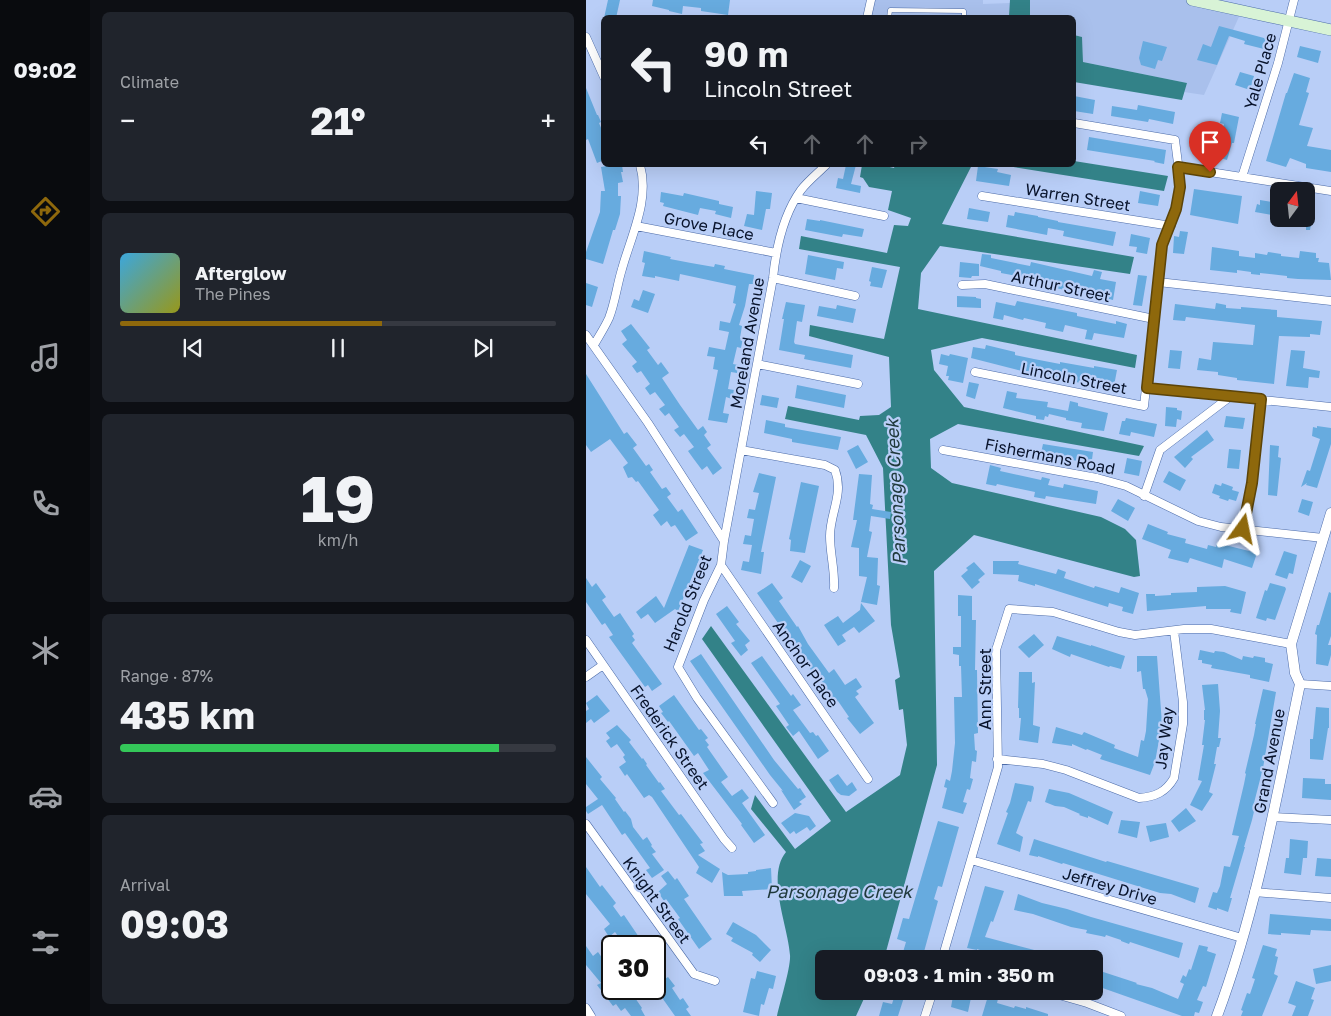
<!DOCTYPE html>
<html lang="en">
<head>
<meta charset="utf-8">
<style>
  body { margin:0; font-family:"Golos Text",sans-serif; background:#20242c; color:#f1f3f6; height:100vh; display:flex; flex-direction:column; font-size:19px; white-space:nowrap }
  * { box-sizing:border-box; margin:0 }
  p { font-size:16px; color:#9ea1a6 }
  .icon { flex:none; width:28px; height:28px; fill:none; stroke:currentColor; stroke-width:2; stroke-linecap:round; stroke-linejoin:round }
  .map { position:relative; flex:1; overflow:hidden }
  .sheet { display:flex; flex-direction:column; gap:12px; padding:12px; background:#0d0f14; width:496px }
  .sheet>* { flex:none }
  .banner { position:absolute; left:15px; top:15px; width:475px; height:152px; border-radius:8px; box-shadow:0 5px 20px #0002; background:#171b24; color:#f1f3f6; overflow:hidden }
  .needle { width:32px; rotate:15deg }
  .controls { position:absolute; left:684px; top:182px; display:grid; gap:10px }
  .controls a { display:grid; place-items:center; width:45px; height:45px; border-radius:8px; background:#171b24; box-shadow:0 5px 20px #0002; font-size:25px }
  .speed { position:absolute; left:15px; top:935px; display:flex; gap:10px; font-size:25px; font-weight:700; text-align:center }
  .speed>* { display:grid; place-content:center; width:65px; height:65px; border-radius:50%; background:#171b24; box-shadow:0 5px 20px #0002; line-height:1 }
  .speed .limit { border:2px solid #111; border-radius:8px; background:#fff; color:#111 }
  .pin { position:absolute; display:grid; place-items:center; width:42px; height:42px; color:#fff; margin:-51px -21px; border-radius:50% 50% 50% 0; rotate:-45deg; box-shadow:0 0 5px #0007 }
  .pin .icon { rotate:45deg }
  .me { position:absolute; width:55px; margin:-28px; rotate:12deg; stroke-linejoin:round; filter:drop-shadow(0 0 4px #0008) }
  .turn { display:flex; align-items:center; gap:18px; height:105px; padding:0 20px; font-size:22px }
  .turn .icon { width:65px; height:65px; stroke-width:2.5 }
  .turn b { display:block; font-size:35px; line-height:42px }
  .lanes { display:flex; align-items:center; height:48px; padding:0 20px; background:#0003; justify-content:center; gap:25px; direction:ltr }
  .lanes .off { opacity:.35 }
  .big { font-size:38px; font-weight:700; line-height:1.1 }
  .sheet .card { flex:1; display:flex; flex-direction:column; justify-content:center; gap:8px; min-width:0; padding:0 18px; border-radius:8px; background:#20242c }
  .sheet .dial { align-items:center; gap:0 }
  .dial b { font-size:65px; line-height:1 }
  .song { display:flex; align-items:center; gap:15px }
  .cover { width:60px; height:60px; border-radius:8px; background:linear-gradient(135deg,hsl(200 70% 55%),hsl(60 70% 35%)) }
  .played { height:5px; border-radius:2px; background:linear-gradient(90deg,#8e680c 60%,#363941 60%) }
  .keys { display:flex; justify-content:space-around; direction:ltr }
  .heat { display:flex; justify-content:space-between; align-items:center; font-size:28px; direction:ltr }
  .charge { height:8px; border-radius:4px; background:linear-gradient(90deg,#34c759 87%,#363941 0) }
  .trip { position:absolute; left:229px; top:950px; width:288px; height:50px; border-radius:8px; background:#171b24; box-shadow:0 5px 20px #0002; font-weight:700; line-height:50px; text-align:center }
  main { display:flex; flex:1; min-height:0 }
  .tab-bar { display:flex; flex-direction:column; width:90px; justify-content:space-around; align-items:center; background:#090b0e; color:#9ea1a6 }
  .tab-bar .icon { width:35px; height:35px }
  .tab-bar .active { color:#8e680c }
  .tab-bar b { font-size:22px; color:#f1f3f6 }
  .map>svg:first-child { display:block }
</style>
</head>
<body>
<main>
<nav class="tab-bar">
<b>09:02</b>
<svg class="icon active" aria-label="directions" viewBox="0 0 24 24"><path d="M12 3l9 9-9 9-9-9zM9 14v-3h6M13 9l2 2-2 2"/></svg>
<svg class="icon" aria-label="music" viewBox="0 0 24 24"><path d="M9 18V5l10-2v13"/><circle cx="6" cy="18" r="3"/><circle cx="16" cy="16" r="3"/></svg>
<svg class="icon" aria-label="phone" viewBox="0 0 24 24"><path d="M5 4h4l2 5-3 2q2 4 5 5l2-3 5 2v4C11 20 4 13 5 4z"/></svg>
<svg class="icon" aria-label="climate" viewBox="0 0 24 24"><path d="M12 3v18M4 7l16 10M4 17L20 7"/></svg>
<svg class="icon" aria-label="car" viewBox="0 0 24 24"><path d="M5 17H2v-5l4-1 3-4h7l3 4 3 1v5h-3M9 17h6M6 11h13"/><circle cx="7" cy="17" r="2"/><circle cx="17" cy="17" r="2"/></svg>
<svg class="icon" aria-label="filters" viewBox="0 0 24 24"><path d="M4 7h16M4 17h16"/><circle cx="9" cy="7" r="2"/><circle cx="15" cy="17" r="2"/></svg>
</nav>
<section class="sheet">
<div class="card"><p>Climate</p>
<div class="heat"><a>−</a><b class="big">21°</b><a>+</a></div>
</div>
<div class="card">
<div class="song"><i class="cover"></i><div><b>Afterglow</b><p>The Pines</p></div></div>
<div class="played"></div>
<div class="keys"><svg class="icon" aria-label="previous" viewBox="0 0 24 24"><path d="M18 5L8 12l10 7zM5 5v14"/></svg><svg class="icon" aria-label="pause" viewBox="0 0 24 24"><path d="M8 5v14M16 5v14"/></svg><svg class="icon" aria-label="next" viewBox="0 0 24 24"><path d="M6 5l10 7-10 7zM19 5v14"/></svg></div>
</div>
<div class="card dial"><b>19</b><p>km/h</p></div>
<div class="card"><p>Range · 87%</p><b class="big">435 km</b><div class="charge"></div></div>
<div class="card"><p>Arrival</p><b class="big">09:03</b></div>
</section>
<div class="map">
<svg width="745" height="1016" viewBox="0 0 745 1016">
  <rect width="100%" height="100%" fill="#b9cef7"/>
  <path fill="#a9c0ec" d="M287 0H397V4L424 3 423 16 283 18Z
    M444 0H609L656 10 618 95 598 92 601 83 497 62 496 37 488 35V18L446 17 444 16Z"/>
  <path fill="#338288" d="M424 0H444V16L446 17H418L423 16Z
    M488 35 496 37 497 62 601 83 596 100 488 82Z
    M488 161 582 176 578 191 415 165H488Z
    M276 165H295L308 168 309 165C319 165 330 168 340 165H386L356 224 548 257 544 274 354 246 335 273 332 309 551 355 549 368 396 338 345 350 348 370 378 407 558 446 553 456 372 424 344 439 345 468 366 483 515 517 539 529 550 540 554 576 548 577 388 535 348 571 351 765 298 959H238V991H289L281 992 270 1016H191C194 1002 205 967 204 955 202 926 180 876 200 852L165 809 169 795 209 849 245 821 116 639 125 626 260 812 314 775 321 745 317 709 313 710 309 680 314 677 305 625 297 468 280 435 199 419 202 406 273 420 274 416 293 415 305 407 303 357 223 336 224 325 298 339 314 267 213 249 215 236 301 253 308 225 322 226 325 218 302 210 306 191 283 187 277 178 274 177Z"/>
  <path fill="#67abdf" d="M22 0H34L30 18H18Z
    M67 0H144L142 15 115 11V8L97 6 96 14 83 11V10L66 6Z
    M633 26 678 38 680 40 678 49 658 44 659 41 643 36 631 65 611 60 617 44 625 47Z
    M557 41 581 47 576 61 572 60 569 69 555 65 553 58Z
    M714 46 735 51 732 63 711 57Z
    M654 72 668 76 664 90 649 85Z
    M708 73 724 78 720 92 723 93 713 125 727 128 721 146 745 150V172L720 168V164L704 158 700 167 680 161 700 93H701Z
    M0 88 11 115H12L15 122 13 123 18 135V160L11 163 2 139 0 140Z
    M488 96 509 100 507 114 488 111Z
    M552 105 589 112 587 124 563 119 562 122 525 116 526 106 551 110Z
    M636 113 653 117 648 143H646L641 160 625 155 628 144 632 145 638 124 634 123Z
    M503 137 580 150 578 164 568 162 569 161 501 150Z
    M27 165H36L37 172H35L37 182 32 183V196H35L34 214 29 230H27L17 264 0 259V252L14 212 15 191H19L15 167Z
    M260 165H270L265 184 275 186 274 193 250 188 252 178 257 179Z
    M392 166 412 169 411 172 425 175 423 186 390 181Z
    M608 189 656 196 652 224 604 215Z
    M170 191 186 193 184 209H180L176 230 158 226 161 214 168 215Z
    M554 191 574 195 572 206 552 203Z
    M75 192 97 196 98 193 133 201V204L147 207 145 218 129 214 130 211 114 208 112 215 77 206 78 203 74 202Z
    M674 200 692 203V216L669 212 671 204 674 205Z
    M720 206 728 207 724 230H720V227L691 223 692 219H720Z
    M383 208 404 212 402 222 381 219Z
    M429 212 452 216V217L472 221V222L530 232 527 246 477 236 478 231 462 228 461 235 420 227 422 215 428 216Z
    M221 219 234 221V220L278 229 276 237 257 234 256 237 219 230Z
    M594 231 602 232 598 254 587 253 588 236 593 237Z
    M545 234 564 238 561 254 550 252 551 247 543 246Z
    M626 247 653 251V256L669 258V253L681 255 682 252 695 254V256L713 258 714 251 730 253V258H733L732 262 743 263 745 280 712 279 701 278V276L674 273V275L665 274V272L651 270V273L624 270Z
    M58 251 85 257 84 259 105 263 128 267 129 264 139 266 138 269 168 275 167 284H163L159 306 153 325 156 326 154 338H157L155 348 151 347 147 364 152 365 151 373 145 372 142 389 148 390 146 399 140 397 137 413 143 414 141 423 122 420 132 370 127 369 129 357 121 356 123 347 139 350 143 332 133 330 134 321 144 323 150 304 147 303 150 286 94 274 93 281 69 276V278L56 276 59 263 56 262Z
    M396 254 405 255V258L444 266 445 262 506 276 508 270 516 272 514 279 530 282 527 300 511 296 510 299 500 297V294L469 288 470 285 441 279 440 282 430 280 431 276 415 273V271L394 266Z
    M222 255 258 262 257 269 251 268 249 280 219 274Z
    M374 262 393 264V276H386L385 278 373 277Z
    M286 267 301 270 296 288 284 286 285 282 283 281Z
    M552 275 561 276 556 306 547 305Z
    M0 283 12 287 6 307 0 305Z
    M57 290 69 294 62 313 45 307 48 299 53 301Z
    M371 296 390 297V298L395 299V308L371 307Z
    M431 301 491 313V316L530 324V321L541 324 538 338 508 333 506 340 499 339 501 330 479 325 477 332 459 328 460 323 438 318 437 320 418 315 417 320 407 318 410 302 429 306Z
    M200 302 219 305 216 322 211 321 208 342 209 344 267 355 265 368 218 359 219 355 193 350 198 319H196Z
    M630 303 640 305V308L655 309V307L691 310V317L736 321 734 335 724 334V337L693 336 688 384 651 380V378L632 375V372L611 370 613 358 625 360 627 342 667 345 669 325 600 317 599 321 587 320 589 304 629 309Z
    M251 305 270 309 267 323 231 316 233 306 250 309Z
    M45 324 64 348 61 350 72 365 75 362 83 373 76 378 94 405 112 430 117 426 121 432 118 435 125 445 121 448 136 468 127 475 121 466 116 470 107 458 102 451 108 447 98 434 94 437 88 430 93 427 83 413 79 416 73 409 79 405 69 392 64 395 59 388 64 384 55 371 51 373 46 366 51 362 36 344 41 340 35 331Z
    M400 345 429 352V355L448 359 474 364V362L508 368V366L531 370 527 391 490 382 489 384 480 382V381L461 377V375L441 371 440 372 385 358 387 347 399 349Z
    M584 350 596 351 594 369 582 368Z
    M705 350 719 351 717 368 734 371 733 378 723 377 722 388 700 386Z
    M355 354 363 356 364 354 382 358 377 383 362 380 363 376H360L362 366 353 364Z
    M0 374 38 434 41 432 51 445 47 448 60 466 63 464 67 470 64 472 76 489 80 487 85 494 81 497 92 512 96 509 112 533 100 541 89 525 85 527 81 521 75 526 67 515 73 510 52 481 50 482 46 477 42 478 37 467 42 463 24 439 5 452 0 445Z
    M383 382 393 384 389 399 380 396Z
    M211 385 260 395 258 408 209 398Z
    M421 391 431 393 430 398 462 402 461 407 482 411 484 401 492 403V406L496 407 522 413 518 431 495 428 496 423 480 420V418L463 414 462 417 459 416 458 420 450 419V416L417 408Z
    M176 395 193 398 191 408 174 405Z
    M580 407 591 408V410L596 411 595 420 591 419 590 427 579 426Z
    M640 416 659 418 657 429 638 427Z
    M540 418 571 424 568 437 545 432 544 436 533 434 536 421H539Z
    M180 420 199 424V427L255 437 252 450 206 442V439L178 433Z
    M731 426 745 428V444L731 488 720 485 721 483 715 487 721 470 724 471 734 439 726 436 727 427 731 428Z
    M621 430 628 440 605 457 607 459 599 468 588 457Z
    M457 444 507 452 505 467 492 465V461L462 456V454L455 453Z
    M272 445 282 462 270 469 261 451Z
    M684 445 693 446 692 457 695 458 691 496 682 495Z
    M643 449 655 450 653 469 641 468Z
    M541 458 556 461 553 476 538 473Z
    M404 465 415 468 414 471 455 480 456 477 464 479 462 485 477 488 478 484 512 491 510 504 460 496 459 499 448 497 449 492 411 484 410 486 400 484Z
    M583 471 600 480 594 491 577 482Z
    M173 473 190 477 175 552H178L175 574 155 570 157 561 163 562 166 545 157 544 159 535 165 536 168 519 161 518 163 509 169 510 173 493 167 492Z
    M273 474 286 475 284 504 287 505 286 509 305 512 304 519 285 516 283 531 286 532 281 557 292 558 291 585 294 586 291 605 275 602 281 577 273 576V548L265 547 271 520H267Z
    M215 482 233 486 219 553 204 551 205 540 203 539Z
    M636 483 647 487 646 490 653 492 650 501 643 499 642 501 633 498 634 496 626 493 629 484 635 486Z
    M532 499 549 508 542 521 525 511Z
    M716 499 727 502 723 516 712 512Z
    M562 524 582 532 581 534 600 539 599 543 621 549 622 545 630 547 631 543 671 553 666 568 638 559 636 568 604 558 602 563 582 558 585 550 556 539Z
    M103 545 117 550 92 611 89 609 69 623 62 614 55 619 50 612 70 596 78 608Z
    M698 551 711 555 707 574 703 573 701 579 689 575Z
    M214 560 225 566 216 583 205 577Z
    M407 561H433L432 564 470 574 472 569 480 572 478 578 508 588 509 586 533 593 535 587 553 593 547 614 536 611 537 607 523 603 522 607 449 584V586L432 581 433 575 407 574Z
    M388 562 399 574 392 580 394 582 386 589 375 576 382 570 380 568Z
    M0 578 6 587 10 583 20 597 16 600 28 617 34 613 48 634 46 636 49 640 46 643 76 684 66 691 62 685 59 687 23 637 27 635 19 623 16 625 0 602Z
    M186 583 197 598 193 601 211 627 212 626 222 644 243 673 248 669 259 685 270 678 276 687 270 691 273 694 269 697 288 723 274 734 261 718 263 717 252 701 249 703 239 689 237 690 230 681 232 680 171 593Z
    M684 583 699 587 700 589 689 620 681 618 680 621 670 618 679 590 681 591Z
    M639 586 660 592 655 614 644 612 645 609H620V606L561 611 560 594H569V596L585 595V593L611 592V587Z
    M743 592 745 593V636L742 645H745V655L742 666 730 664 731 635 729 634 731 625H733Z
    M372 595 386 596V620H390L389 670H391L392 733 388 734 389 750 391 751 390 762 386 761 384 778 387 779 384 790 381 789 377 802 381 803 377 814 356 808 361 788 358 787 360 779 364 781 366 771 369 743 368 697H376L375 666H373V655L367 654V647H375V616H372Z
    M275 603 289 621 273 633 268 627 256 635 260 641 252 646 238 625 252 616 257 623 274 610Z
    M141 606 153 622 150 624 164 641 159 645 162 650 155 656 145 643 149 641 130 614Z
    M448 634 458 645 443 658 432 647Z
    M471 636 505 646V645L539 656 535 669 524 666 523 667 485 654 484 657 466 649Z
    M614 650 628 653 629 651 638 652 656 660 657 656 667 658 668 656 679 658V662L687 664 683 682 664 678V675L625 668 626 665 616 663V660H612Z
    M115 654 188 760 212 789 214 788 220 797 213 802 216 804 208 810 195 790 197 791 184 775 104 661Z
    M176 656 205 696 207 694 215 705 207 710 224 733 227 732 230 736 232 735 243 751 232 759 213 731 207 736 200 727 203 725 190 706 194 704 165 663Z
    M551 656H571L576 724 569 762 564 775 514 759 516 755 501 749 500 750 486 744V746L466 743 470 727 496 735 498 732 529 745 528 748 552 757 555 740 558 741 560 731 562 699 559 689H557L555 671 551 672Z
    M433 672H446V683L449 682 447 725 454 727 452 743 433 740 435 718H433V708H432Z
    M632 684 634 711 632 738H635L633 747H631L628 764H630L623 792 627 794 616 811 604 805 616 781 612 780 618 745H616L619 720H618V710H619L616 685Z
    M677 689 690 692 677 768 668 803H670L666 820 658 847H659L644 898H646L642 912 631 908V910L622 907 627 892 631 893 634 886 638 866 644 867 653 836 646 835 658 784 660 774 659 773 668 735 670 724H669Z
    M11 695 24 711 8 723 5 719 0 723V711L3 709 0 703Z
    M88 695 113 730 115 729 122 738 119 740 123 745 121 747 142 777 135 782 146 796 156 789 163 798 156 803 179 835 168 843 155 825 156 824 117 773 123 770 112 753 108 756 83 721 82 722 75 713 77 712 73 706Z
    M730 707 743 708V728H742L737 760 724 759V739H727Z
    M31 725 45 740 43 742 56 759 57 758 61 764 60 765 73 783 74 782 79 789 75 791 93 815 95 814 117 843 114 844 119 851 112 855 134 869 126 883 110 873 113 867 66 797 63 795 58 798 41 774 39 776 33 767 40 762 37 757 39 755 31 744 25 748 20 741 24 738 20 733Z
    M0 757 16 777 14 779 30 798 29 799 38 812 39 811 45 819 47 827 57 840 61 837 66 845 65 846 70 852 66 854 78 870 66 878 60 870 64 868 39 833 36 835 16 805 2 814 0 811V807L12 799 0 784Z
    M252 774 261 786 266 782 271 790 263 796 255 795 251 792 243 780Z
    M717 778 739 779V784H745V800L716 798Z
    M429 783 447 786 448 788 445 802 442 801 430 833 437 837 434 852 411 844 422 813 420 812 424 803Z
    M463 789 483 793 527 812 522 825 502 816V818L493 815 494 814 478 807 469 806 459 802Z
    M600 808 610 821 593 832 585 821Z
    M209 813 223 816 230 826 224 831 221 827 210 834 208 831 204 834 195 823Z
    M535 820 554 822 551 838 532 833Z
    M352 821 373 827 356 887 352 886 348 899 352 901 336 959H315L320 942 311 939 317 918 323 919Z
    M580 823 583 837 564 842 560 826Z
    M448 839 520 862 521 861 613 888 609 903 585 894 574 893 477 863 476 864 452 856V857L443 855Z
    M704 839 722 841 721 858H717L715 875 698 873 700 858H703Z
    M731 858 745 859V877L729 876Z
    M0 867 14 887 16 885 30 903 27 906 35 917 38 915 59 946H39L29 932 23 937 18 929 24 924 0 894Z
    M185 868 186 889 156 891 157 896H138L136 872 142 875 162 874V872L170 871V870Z
    M82 871 89 880 91 878 103 896 98 899 125 938 126 939 113 949 92 919 94 918 80 899 78 901 72 892 81 884 75 876Z
    M399 886 418 891 407 922 405 921 399 937 452 951 467 957V959H420L391 949V950L381 948Z
    M432 894 456 903 481 909 505 917 597 943 593 958 544 942 543 944 535 941V940L520 935 519 937 515 936 500 933 501 930 485 927 447 914 428 910Z
    M684 914 745 919V931L725 930 724 935 695 933V935L682 934Z
    M147 922 170 935 185 950 174 962 166 955 167 953 145 941 147 938 140 934Z
    M613 945 622 947 621 951 630 954 620 987 617 986 611 1000 617 1002 613 1013 609 1012 608 1016H596L508 985V969L551 983 550 984 566 988 592 999 598 984 594 982 597 975 600 977 603 969 605 970Z
    M677 945 691 949 689 956 692 957 688 974 692 976 676 1016H655L657 1011 655 1010 661 993 664 994 669 979 666 978Z
    M0 946 7 956 12 952 21 965 26 961V972L23 975 26 980V998L35 992 38 997 43 994 45 996 47 995 56 1008 55 1009 59 1016H45L39 1008 35 1011 30 1004 27 1006 11 985 15 983 0 965Z
    M69 965 79 979 82 977 89 986 86 988 94 1000 97 998 103 1007 100 1009 105 1016H89L72 992 69 995Z
    M745 965V981L730 984 727 969Z
    M171 971 190 976 187 989 183 988 178 1005 175 1004 173 1016 157 1012 165 978 169 979Z
    M710 981 729 988 725 999 728 1000 722 1016H706L710 1006 702 1003Z
    M310 991H320L312 1016H293L297 1002 306 1004Z
    M368 991 386 993 382 1012 365 1007Z
    M402 996 412 999 411 1003 428 1008 429 1006 440 1009V1007L462 1014V1016H396Z"/>
  <g fill="none" stroke-linecap="round" stroke-linejoin="round">
    <g stroke="#4c6ba8" stroke-width="5">
      <path id="service" d="M303 18 304 10 378 11V18"/>
    </g>
    <g stroke="#4c6ba8" stroke-width="9">
      <path id="minor" d="M281 18 285 0
        M0 37 18 77
        M592 167 745 191
        M656 177 692 63 708 0
        M396 196 585 226
        M210 198 298 216
        M50 226 190 253
        M187 278 269 296
        M572 282 745 301
        M376 285 399 284 568 319
        M0 335 62 423 138 541 135 565 118 600 92 667 111 698 187 803
        M8 345C13 336 19 327 23 318 29 303 31 285 36 269 45 236 64 200 54 165
        M171 364 272 384
        M389 372 558 406 576 245 590 209 595 187 589 140 488 123
        M561 388 745 407
        M155 450 239 465 249 470C258 494 244 513 244 536 244 554 249 570 248 588
        M357 450 511 478 540 486 612 521 635 527 737 538
        M558 496 574 450 645 396
        M657 529 666 483 675 399
        M138 541 187 278C190 248 197 215 215 190 222 181 232 173 240 165
        M135 565 282 779
        M0 640 138 839 146 848
        M0 677 17 665
        M714 684 745 686
        M411 759 457 764 480 770 553 798C569 797 580 792 588 778L597 724V702L588 631
        M687 817 745 820
        M0 824 108 974 129 981
        M385 860 656 938
        M668 892 745 898
        M356 959 412 767 410 650 423 609 467 612 533 632 549 635 598 629H625L705 644
        M459 991 501 1003 535 1016
        M0 1008 5 1016
        M339 1016 347 991"/>
    </g>
    <g stroke="#4c6ba8" stroke-width="11">
      <path id="tertiary" d="M631 1016C671 909 691 795 714 684L709 673 705 644 745 513"/>
    </g>
    <g stroke="#4c6ba8" stroke-width="12">
      <path id="secondary" d="M606 0 745 30"/>
    </g>
    <use href="#service" stroke="#fff" stroke-width="4"/>
    <use href="#minor" stroke="#fff" stroke-width="8"/>
    <use href="#tertiary" stroke="#fff" stroke-width="10"/>
    <use href="#secondary" stroke="#d8f3d6" stroke-width="11"/>
  </g>
  <g fill="none" stroke-linecap="round" stroke-linejoin="round">
    <g stroke="#5c4408" stroke-width="12">
      <path id="route" d="M624 172 592 167 594 187 590 209 576 245 561 388 675 399 666 483 657 529"/>
    </g>
    <use href="#route" stroke="#8e680c" stroke-width="9"/>
  </g>
  <g text-anchor="middle" stroke-width="4.5" stroke-linejoin="round" paint-order="stroke">
    <g font-size="16" fill="#08132b" stroke="#b9cef7">
      <text transform="translate(674 71) rotate(-74)" y="6">Yale Place</text>
      <text transform="translate(492 197) rotate(9)" y="6">Warren Street</text>
      <text transform="translate(123 226) rotate(11)" y="6">Grove Place</text>
      <text transform="translate(475 286) rotate(12)" y="6">Arthur Street</text>
      <text transform="translate(161 343) rotate(-80)" y="6">Moreland Avenue</text>
      <text transform="translate(488 378) rotate(11)" y="6">Lincoln Street</text>
      <text transform="translate(464 456) rotate(11)" y="6">Fishermans Road</text>
      <text transform="translate(101 603) rotate(-68)" y="6">Harold Street</text>
      <text transform="translate(220 664) rotate(55)" y="6">Anchor Place</text>
      <text transform="translate(399 689) rotate(-90)" y="6">Ann Street</text>
      <text transform="translate(84 737) rotate(55)" y="6">Frederick Street</text>
      <text transform="translate(578 738) rotate(-83)" y="6">Jay Way</text>
      <text transform="translate(683 761) rotate(-79)" y="6">Grand Avenue</text>
      <text transform="translate(524 886) rotate(16)" y="6">Jeffrey Drive</text>
      <text transform="translate(71 900) rotate(54)" y="6">Knight Street</text>
    </g>
    <g font-size="18" font-style="italic" fill="#1f393b" stroke="#b9cef7">
      <text transform="translate(310 492) rotate(-93)" y="6">Parsonage Creek</text>
      <text x="253" y="898">Parsonage Creek</text>
    </g>
  </g>
</svg>
<div class="controls">
<a><svg class="needle" viewBox="-14 -14 28 28"><path d="M0-13l5 13h-10z" fill="#e53935"/><path d="M0 13l5-13h-10z" fill="#9ea1a6"/></svg></a>
</div>
<div class="speed"><div class="limit">30</div></div>
<div class="pin" style="left:624px;top:172px;background:#d93025"><svg class="icon" aria-label="arrive" viewBox="0 0 24 24"><path d="M6 21V4h12l-3 4 3 4H6"/></svg></div>
<svg class="me" style="left:657px;top:529px" viewBox="-20 -20 40 40"><path d="M0-17L14 15 0 8-14 15z" fill="#8e680c" stroke="#fff" stroke-width="4"/></svg>
<div class="trip">09:03 · 1 min · 350 m</div>
<div class="banner">
<div class="turn"><svg class="icon" aria-label="left" viewBox="0 0 24 24"><path d="M17 20v-9H6M10 6l-5 5 5 5"/></svg><div><b>90 m</b>Lincoln Street</div></div>
<div class="lanes"><svg class="icon" aria-label="left" viewBox="0 0 24 24"><path d="M17 20v-9H6M10 6l-5 5 5 5"/></svg><svg class="icon off" aria-label="ahead" viewBox="0 0 24 24"><path d="M12 20V5M6 11l6-6 6 6"/></svg><svg class="icon off" aria-label="ahead" viewBox="0 0 24 24"><path d="M12 20V5M6 11l6-6 6 6"/></svg><svg class="icon off" aria-label="right" viewBox="0 0 24 24"><path d="M7 20v-9h11M14 6l5 5-5 5"/></svg></div>
</div>
</div>
</main>
</body>
</html>
